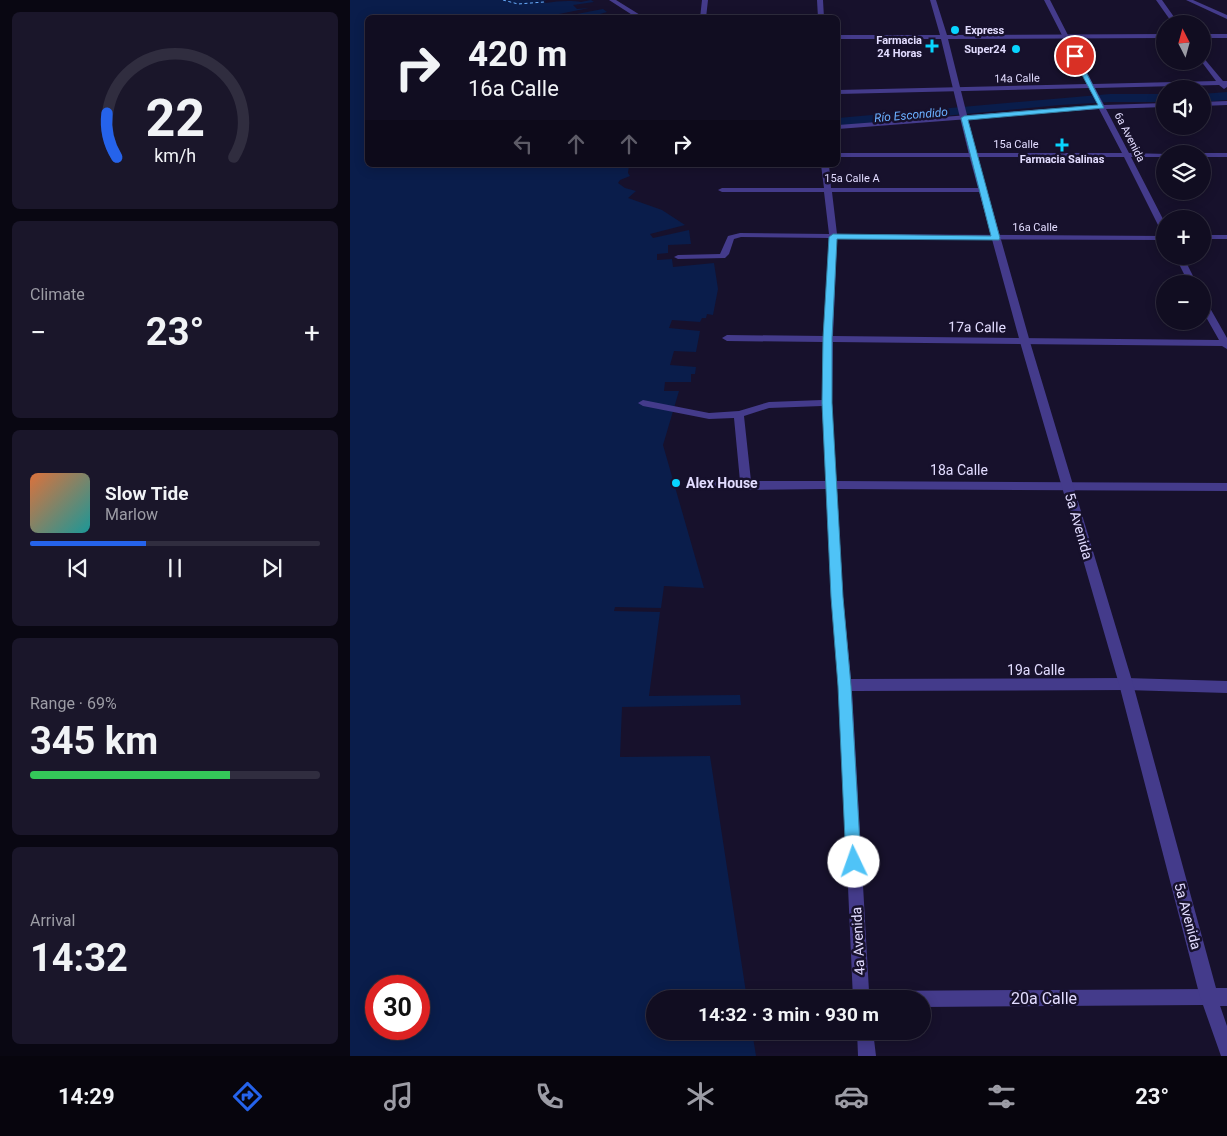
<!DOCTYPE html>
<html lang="en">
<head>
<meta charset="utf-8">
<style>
  body { margin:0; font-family:Roboto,sans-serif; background:#1a162a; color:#f1f3f6; height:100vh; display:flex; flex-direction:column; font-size:19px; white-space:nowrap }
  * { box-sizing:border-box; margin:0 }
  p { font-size:16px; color:#9c9ca5 }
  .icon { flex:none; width:28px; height:28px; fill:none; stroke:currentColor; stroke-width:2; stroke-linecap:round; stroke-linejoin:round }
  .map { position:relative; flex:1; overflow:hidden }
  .details { display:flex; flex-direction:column; gap:12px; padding:12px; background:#090712; width:350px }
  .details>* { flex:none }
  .top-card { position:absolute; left:15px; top:15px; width:475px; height:152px; border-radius:8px; box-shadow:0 2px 12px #0003,0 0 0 1px #302d3f; background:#110d21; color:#f1f3f6; overflow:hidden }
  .needle { width:32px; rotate:354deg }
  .buttons { position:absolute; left:806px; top:15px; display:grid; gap:10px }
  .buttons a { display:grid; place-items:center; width:55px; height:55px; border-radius:50%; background:#110d21; box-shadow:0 2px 12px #0003,0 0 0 1px #302d3f; font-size:25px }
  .speed { position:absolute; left:15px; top:975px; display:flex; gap:10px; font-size:25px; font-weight:700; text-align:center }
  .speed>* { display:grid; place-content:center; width:65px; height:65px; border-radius:50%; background:#110d21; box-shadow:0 2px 12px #0003,0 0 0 1px #302d3f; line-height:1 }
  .speed .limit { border:8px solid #d22; background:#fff; color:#111 }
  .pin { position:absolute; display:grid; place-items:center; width:42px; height:42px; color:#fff; margin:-21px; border:2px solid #fff; border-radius:50%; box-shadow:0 1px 5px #0007 }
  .me { position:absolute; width:55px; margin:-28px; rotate:357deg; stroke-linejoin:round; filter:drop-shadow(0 0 4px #0008) }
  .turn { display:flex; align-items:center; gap:18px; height:105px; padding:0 20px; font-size:22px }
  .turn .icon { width:65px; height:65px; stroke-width:2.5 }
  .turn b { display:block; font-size:35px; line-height:42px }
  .lanes { display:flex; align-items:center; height:48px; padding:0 20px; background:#0003; justify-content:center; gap:25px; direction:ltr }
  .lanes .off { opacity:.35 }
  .big { font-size:38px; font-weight:700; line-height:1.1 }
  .details .card { flex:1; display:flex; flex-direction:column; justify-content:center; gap:8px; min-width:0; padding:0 18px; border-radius:8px; background:#1a162a }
  .details .dial { align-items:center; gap:0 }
  .dial svg { height:130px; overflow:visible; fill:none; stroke:#302d3f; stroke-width:7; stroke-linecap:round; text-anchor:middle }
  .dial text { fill:#f1f3f6; stroke:none }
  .song { display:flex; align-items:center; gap:15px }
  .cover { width:60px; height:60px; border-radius:8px; background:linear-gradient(135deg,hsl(20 70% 55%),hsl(180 70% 35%)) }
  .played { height:5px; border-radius:2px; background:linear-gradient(90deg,#2563eb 40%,#302d3f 40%) }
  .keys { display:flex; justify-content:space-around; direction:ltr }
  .heat { display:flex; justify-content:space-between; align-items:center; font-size:28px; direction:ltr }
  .charge { height:8px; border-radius:4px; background:linear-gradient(90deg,#34c759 69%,#302d3f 0) }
  .trip { position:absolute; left:296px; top:990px; width:285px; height:50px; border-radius:25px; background:#110d21; box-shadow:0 2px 12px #0003,0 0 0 1px #302d3f; font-weight:700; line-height:50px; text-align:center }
  .menu { display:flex; height:80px; justify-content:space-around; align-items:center; background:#07050d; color:#9c9ca5 }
  .menu .icon { width:35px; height:35px }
  .menu .current { color:#2563eb }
  .menu b { font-size:22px; color:#f1f3f6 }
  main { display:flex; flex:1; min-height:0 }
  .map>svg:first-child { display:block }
</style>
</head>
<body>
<main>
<section class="details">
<div class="card dial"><svg viewBox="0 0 100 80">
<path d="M14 69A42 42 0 1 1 86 69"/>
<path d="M14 69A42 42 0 0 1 8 42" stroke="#2563eb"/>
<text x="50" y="56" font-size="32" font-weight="700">22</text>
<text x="50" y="72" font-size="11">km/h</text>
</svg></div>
<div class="card"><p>Climate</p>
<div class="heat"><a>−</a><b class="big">23°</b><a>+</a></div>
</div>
<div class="card">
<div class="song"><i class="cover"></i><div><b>Slow Tide</b><p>Marlow</p></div></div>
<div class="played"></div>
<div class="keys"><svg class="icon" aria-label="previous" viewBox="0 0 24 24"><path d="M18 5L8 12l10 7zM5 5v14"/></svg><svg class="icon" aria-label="pause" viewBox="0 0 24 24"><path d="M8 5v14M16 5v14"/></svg><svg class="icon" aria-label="next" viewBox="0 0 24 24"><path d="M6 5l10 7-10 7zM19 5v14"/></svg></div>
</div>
<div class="card"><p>Range · 69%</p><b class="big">345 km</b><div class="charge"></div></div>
<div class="card"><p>Arrival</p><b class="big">14:32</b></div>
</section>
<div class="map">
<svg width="877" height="1056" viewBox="0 0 877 1056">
  <rect width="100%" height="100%" fill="#17112c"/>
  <path fill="#0a1d4b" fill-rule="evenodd" d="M0 0H197L193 1 196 3C207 1 221 0 231 2L241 0 244 2 223 5 227 9 239 8 209 14 211 17 253 9 257 12 250 14 254 17 18 18V165H279L278 173 280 176 270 180 268 183 275 188 286 191 278 198 312 210 335 225 300 234 303 238 339 230 341 244 318 245V253L307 254V260L322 259 323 267 364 263 368 289 363 315 357 314 356 318H352L350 322 322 320 319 328 350 331 346 352 324 351 320 365 346 367 345 374H341V382H315L314 391H329L313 445 354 588 314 586 311 608 265 607 264 611 310 612 299 696 390 695 391 705 272 707 270 757 360 756 397 999H305V1031H402L406 1056H0ZM26 986H69V1029H26Z"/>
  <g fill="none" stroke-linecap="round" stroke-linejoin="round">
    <path fill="#0a1d4b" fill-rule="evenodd" d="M877 92V100L852 102V94Z
      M760 94H815V102H760L710 105 488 126V118Z"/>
    <path stroke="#6aafff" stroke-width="1" stroke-dasharray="3 2.5" stroke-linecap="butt" d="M153 0 168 4 194 2"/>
    <path fill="#443b8b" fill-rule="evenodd" d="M352 0H358L356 18H350Z
      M467 0H473L474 18H468Z
      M694 0H700L743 84 866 81 851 61 852 56 873 81H877V87L874 89 869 85 745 88 754 105 815 103V107L756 109 779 153 818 154H815V157H781L815 223V233L811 231 774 157H488V153H772L749 109 488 129V125L748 105 739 88 488 94V90L737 84Z
      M806 0H812L829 24H823Z
      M836 0H843L877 15V19Z
      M877 101V105L852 106V102Z
      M852 153H877V157H852V154H849Z
      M471 165H479L481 188H632L636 190 632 192H482L487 234 815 236V240L487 239 483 336 869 340 852 310V299L856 301 877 338V349L872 346 483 342 482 403 486 481 877 483V491L487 489 493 597 501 679 776 678 877 681V693L776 690 502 691 519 991 859 989 865 991 877 1026V1056H871L853 1005 572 1007V999H503L489 685 481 597 476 489 396 490 338 488 337 485 342 481H390L384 418 359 419 293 406 288 403 293 400 359 413 389 411 419 402 472 400 473 342 377 341 372 338 377 335 474 336 479 238 391 237 384 239 379 254 375 258 328 259 324 257 328 255 370 254 378 236 390 233 479 234 474 192H372L368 190 372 188H474ZM472 406 476 481H401L394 416 419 408Z
      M852 235H877V239H852Z
      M825 256H833L847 284H839Z
      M507 1031H523L526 1056H508Z"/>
    <path fill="#443b8b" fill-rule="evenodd" d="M259 0H266L295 18H287Z
      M580 0H586L597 35 815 34V38L598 39 627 155 680 342 783 684 866 988H877V1006H859L853 1003 850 997 769 684 670 342 619 155 591 39H488V35H590Z
      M852 34H877V38H852Z"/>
  </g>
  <path fill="#4fc3f7" stroke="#337fa1" d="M725 54 728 56 754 108 618 120 650 238 649 240 487 239 482 338V403L493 597 501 686 511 862 509 867 504 869 499 867 496 862 488 686 481 597 472 403 473 338 479 237 483 234 641 236 611 118 614 116 748 105 722 56Z"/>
  <g fill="#08d4ff" stroke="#17112c" stroke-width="2">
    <circle cx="605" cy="30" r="5"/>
    <path d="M579.5 38.5h5v5h5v5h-5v5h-5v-5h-5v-5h5z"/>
    <circle cx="666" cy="49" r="5"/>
    <path d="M709.5 137.5h5v5h5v5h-5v5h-5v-5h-5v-5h5z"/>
    <circle cx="326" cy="483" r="5"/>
  </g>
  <g text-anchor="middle" stroke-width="5" stroke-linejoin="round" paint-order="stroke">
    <g font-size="11" font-weight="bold" fill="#e2dcff" stroke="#17112c" text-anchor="end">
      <text x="615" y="34" text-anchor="start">Express</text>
      <text x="572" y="44">Farmacia<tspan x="572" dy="13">24 Horas</tspan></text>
      <text x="656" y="53">Super24</text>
      <text x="712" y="163" text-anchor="middle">Farmacia Salinas</text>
    </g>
    <g font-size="11" fill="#e2dcff" stroke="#17112c">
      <text transform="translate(667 78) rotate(-1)" y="4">14a Calle</text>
      <text transform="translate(780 137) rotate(63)" y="4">6a Avenida</text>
      <text x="666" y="148">15a Calle</text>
      <text x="502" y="182">15a Calle A</text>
      <text x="685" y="231">16a Calle</text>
    </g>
    <g font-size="12" font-style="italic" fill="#6aafff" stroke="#17112c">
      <text transform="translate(561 115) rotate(-5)" y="4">Río Escondido</text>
    </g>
    <g font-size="14" fill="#e2dcff" stroke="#17112c">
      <text transform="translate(627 327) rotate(1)" y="5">17a Calle</text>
      <text x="609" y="475">18a Calle</text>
      <text transform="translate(729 526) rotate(74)" y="5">5a Avenida</text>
      <text x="686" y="675">19a Calle</text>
      <text transform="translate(838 916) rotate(75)" y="5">5a Avenida</text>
      <text transform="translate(508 941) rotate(-93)" y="5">4a Avenida</text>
    </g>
    <g font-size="14" font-weight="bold" fill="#e2dcff" stroke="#17112c" text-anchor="start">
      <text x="336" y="488">Alex House</text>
    </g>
    <g font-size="16" fill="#e2dcff" stroke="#17112c">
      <text x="694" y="1004">20a Calle</text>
    </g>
  </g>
</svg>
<div class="buttons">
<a><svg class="needle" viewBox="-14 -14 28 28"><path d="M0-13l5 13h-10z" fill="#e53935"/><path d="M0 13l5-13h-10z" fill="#9c9ca5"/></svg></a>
<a><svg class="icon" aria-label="sound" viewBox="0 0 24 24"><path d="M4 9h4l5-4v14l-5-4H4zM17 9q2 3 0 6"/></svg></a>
<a><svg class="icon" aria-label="layers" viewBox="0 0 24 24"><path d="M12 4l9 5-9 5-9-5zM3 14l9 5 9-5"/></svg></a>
<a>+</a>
<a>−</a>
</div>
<div class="speed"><div class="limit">30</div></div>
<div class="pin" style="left:725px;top:56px;background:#d93025"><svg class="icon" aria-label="arrive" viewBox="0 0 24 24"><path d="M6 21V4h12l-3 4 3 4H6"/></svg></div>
<svg class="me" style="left:504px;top:862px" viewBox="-20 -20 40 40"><circle r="19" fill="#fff"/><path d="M0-13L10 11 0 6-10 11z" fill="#4fc3f7"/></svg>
<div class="trip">14:32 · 3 min · 930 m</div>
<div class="top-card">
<div class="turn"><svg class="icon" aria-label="right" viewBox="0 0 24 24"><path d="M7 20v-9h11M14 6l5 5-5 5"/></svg><div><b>420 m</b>16a Calle</div></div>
<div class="lanes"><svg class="icon off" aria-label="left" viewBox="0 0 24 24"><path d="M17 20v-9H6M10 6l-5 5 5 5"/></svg><svg class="icon off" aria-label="ahead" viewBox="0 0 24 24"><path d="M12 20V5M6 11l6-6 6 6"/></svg><svg class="icon off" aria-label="ahead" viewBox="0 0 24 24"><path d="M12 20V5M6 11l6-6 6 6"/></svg><svg class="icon" aria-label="right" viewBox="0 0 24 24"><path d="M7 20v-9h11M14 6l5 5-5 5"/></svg></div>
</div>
</div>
</main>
<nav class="menu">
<b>14:29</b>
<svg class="icon current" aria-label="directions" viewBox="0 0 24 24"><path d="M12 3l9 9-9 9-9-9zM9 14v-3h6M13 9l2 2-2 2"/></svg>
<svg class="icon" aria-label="music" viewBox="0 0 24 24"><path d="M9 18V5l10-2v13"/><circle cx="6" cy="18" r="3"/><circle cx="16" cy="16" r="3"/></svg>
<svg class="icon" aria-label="phone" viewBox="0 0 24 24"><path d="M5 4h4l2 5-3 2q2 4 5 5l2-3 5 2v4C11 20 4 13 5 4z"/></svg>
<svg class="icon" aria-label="climate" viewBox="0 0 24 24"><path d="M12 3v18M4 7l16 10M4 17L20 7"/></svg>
<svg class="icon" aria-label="car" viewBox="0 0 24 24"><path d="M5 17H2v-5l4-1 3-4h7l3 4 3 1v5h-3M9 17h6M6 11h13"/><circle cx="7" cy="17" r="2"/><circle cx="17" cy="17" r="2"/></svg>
<svg class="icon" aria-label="filters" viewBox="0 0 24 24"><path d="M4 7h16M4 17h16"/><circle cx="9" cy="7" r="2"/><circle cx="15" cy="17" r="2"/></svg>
<b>23°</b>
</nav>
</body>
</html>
